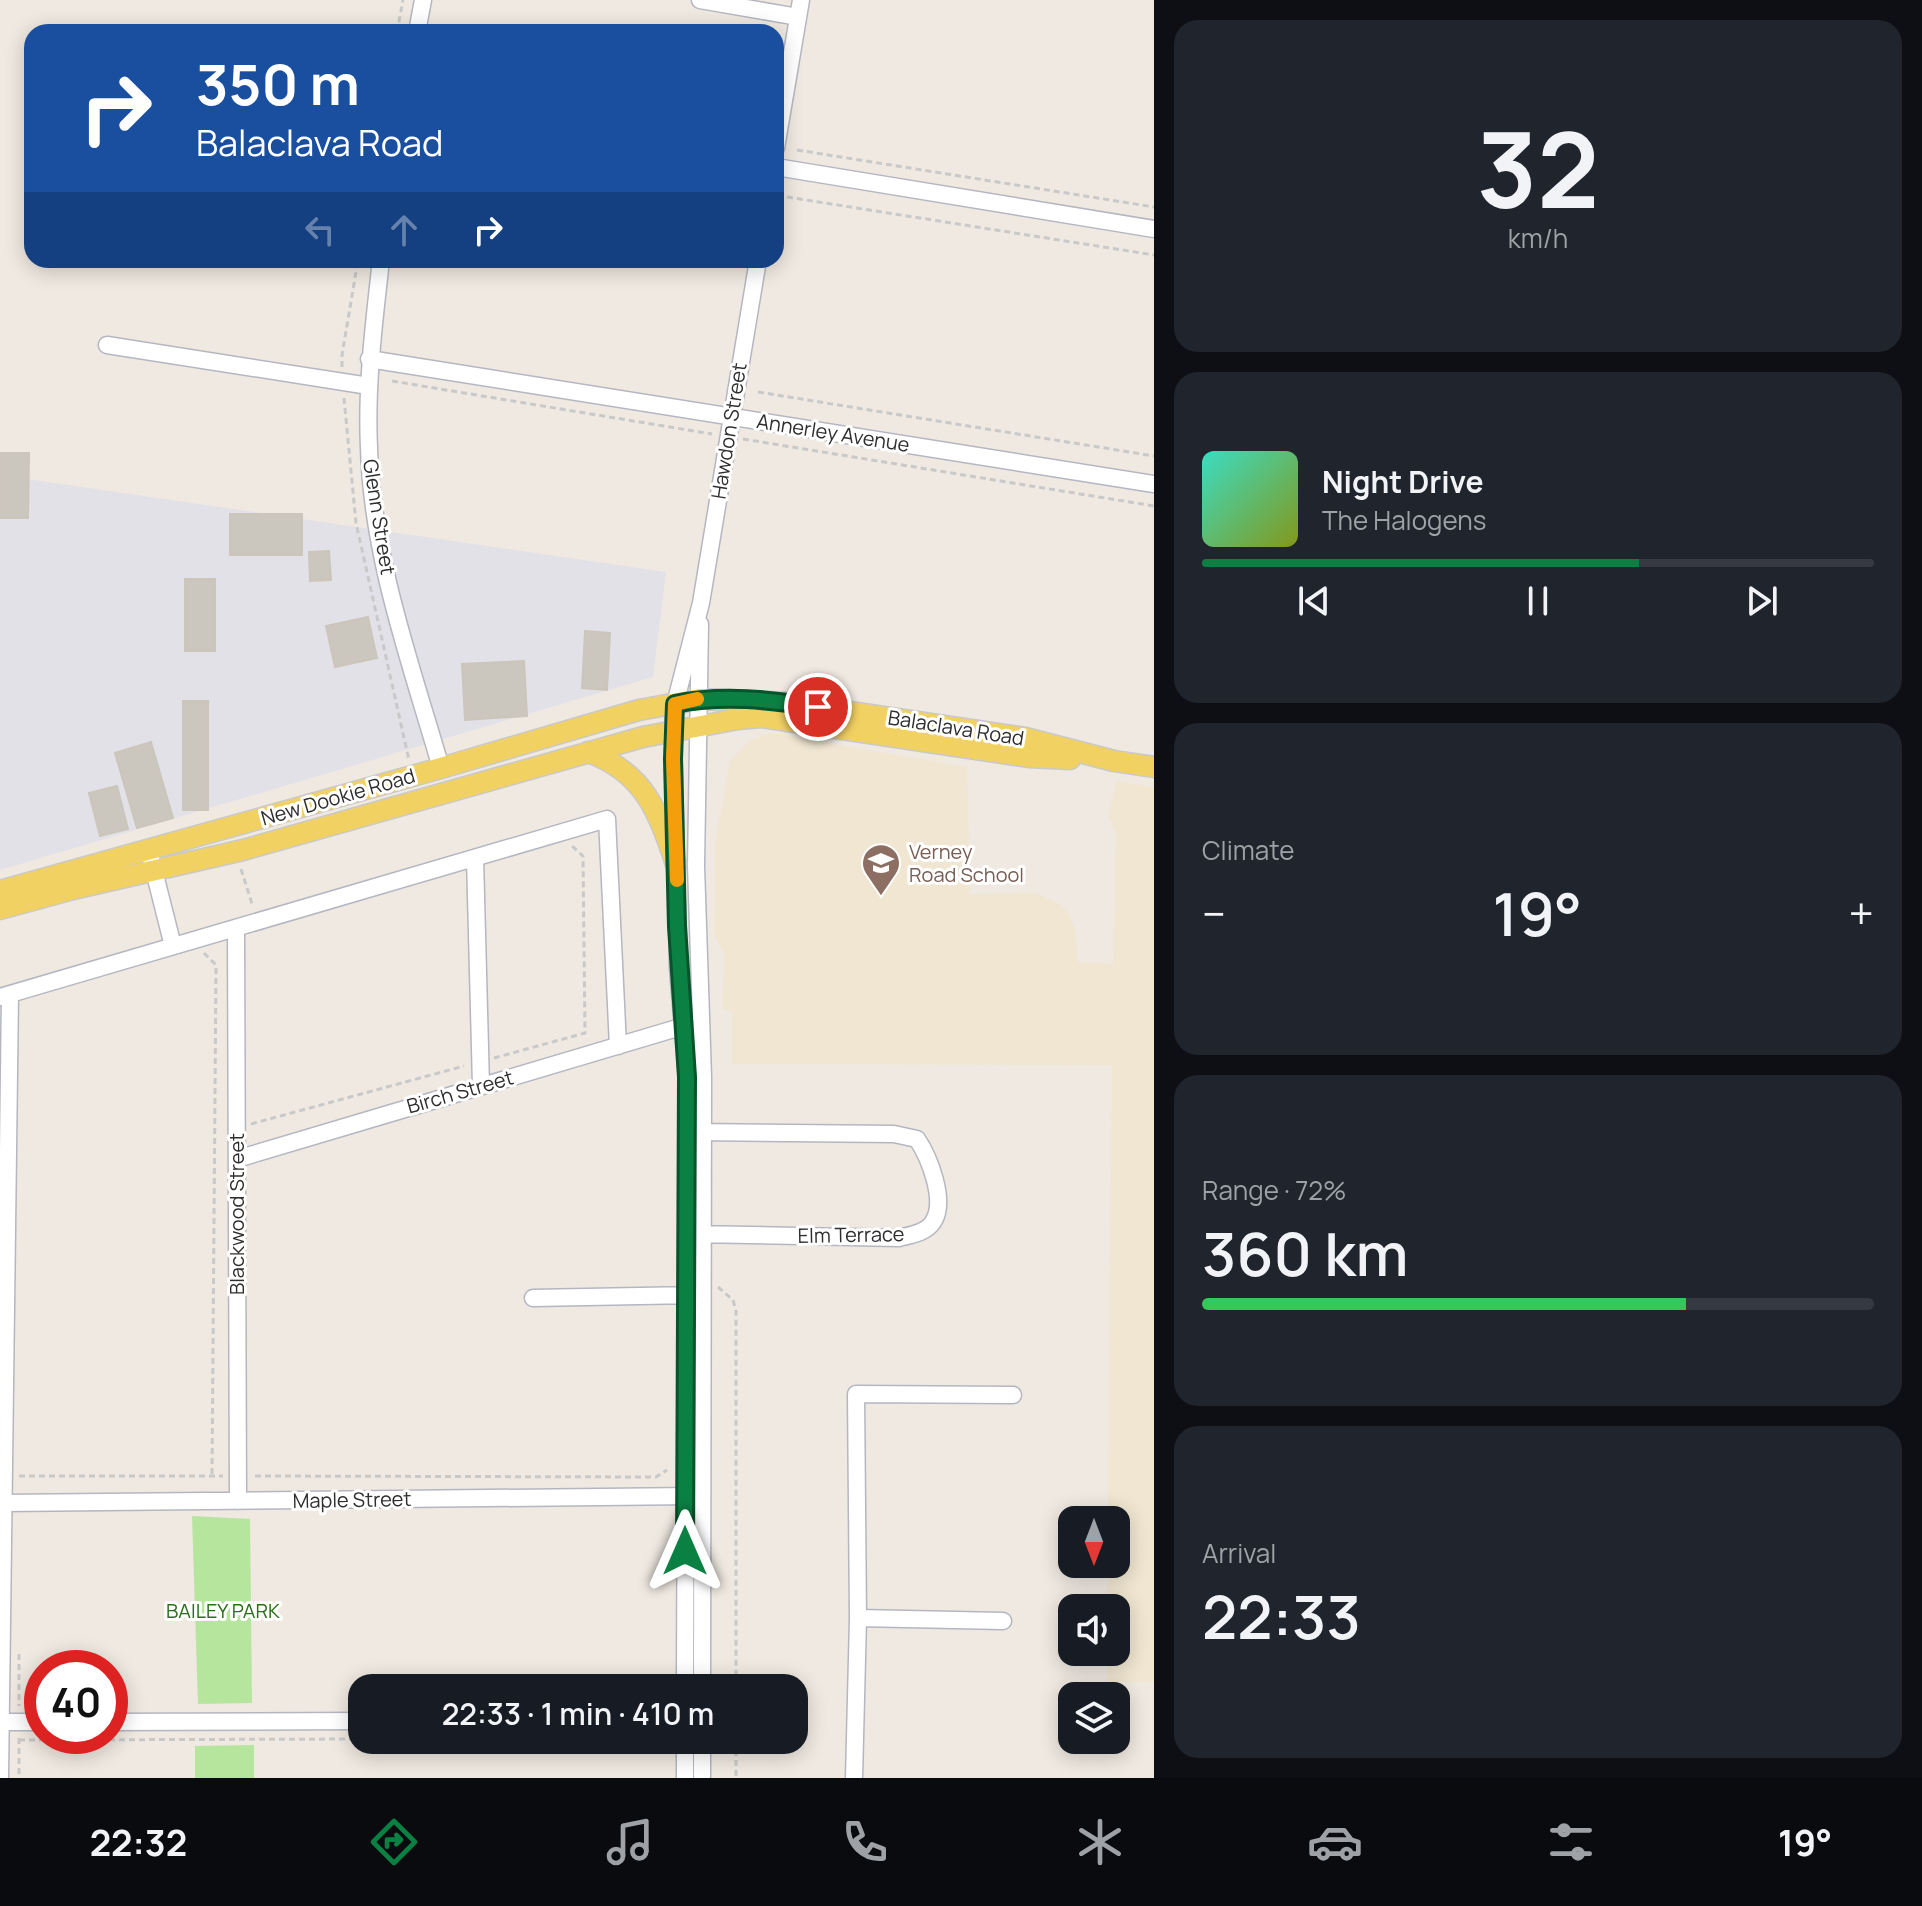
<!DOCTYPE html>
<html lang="en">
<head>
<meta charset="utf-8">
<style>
  body { margin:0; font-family:Manrope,sans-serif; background:#20242c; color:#f1f3f6; height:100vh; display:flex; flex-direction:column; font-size:30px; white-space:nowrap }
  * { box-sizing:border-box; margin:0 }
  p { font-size:26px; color:#9ea1a6 }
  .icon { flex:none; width:44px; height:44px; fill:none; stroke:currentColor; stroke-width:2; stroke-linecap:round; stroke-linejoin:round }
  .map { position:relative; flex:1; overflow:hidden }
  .side { display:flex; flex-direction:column; gap:20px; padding:20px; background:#0d0f14; width:768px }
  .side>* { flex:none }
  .guide { position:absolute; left:24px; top:24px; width:760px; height:244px; border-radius:24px; box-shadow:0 4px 20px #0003; background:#1a4fa0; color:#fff; overflow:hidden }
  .needle { width:52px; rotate:180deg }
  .tools { position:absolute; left:1058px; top:1506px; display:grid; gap:16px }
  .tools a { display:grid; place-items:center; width:72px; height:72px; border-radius:16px; background:#171b24; box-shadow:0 4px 20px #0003; font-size:40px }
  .speed { position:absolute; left:24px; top:1650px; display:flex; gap:16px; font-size:40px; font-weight:700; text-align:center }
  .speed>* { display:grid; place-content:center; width:104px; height:104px; border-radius:50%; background:#171b24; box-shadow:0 4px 20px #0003; line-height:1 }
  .speed .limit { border:12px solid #d22; background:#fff; color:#111 }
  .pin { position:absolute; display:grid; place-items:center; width:68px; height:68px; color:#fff; margin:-34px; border:4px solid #fff; border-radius:50%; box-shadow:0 2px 8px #0007 }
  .me { position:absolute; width:88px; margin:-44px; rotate:0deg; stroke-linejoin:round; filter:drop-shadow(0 0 6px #0008) }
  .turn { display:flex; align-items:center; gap:28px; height:168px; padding:0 40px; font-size:36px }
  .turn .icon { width:104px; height:104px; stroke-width:2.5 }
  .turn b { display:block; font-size:56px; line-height:68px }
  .lanes { display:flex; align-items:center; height:76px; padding:0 40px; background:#0003; justify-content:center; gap:40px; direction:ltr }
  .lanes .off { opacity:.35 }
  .big { font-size:60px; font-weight:600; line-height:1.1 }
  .side .widget { flex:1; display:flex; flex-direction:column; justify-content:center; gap:12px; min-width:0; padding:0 28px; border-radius:24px; background:#20242c }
  .side .dial { align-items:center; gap:0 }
  .dial b { font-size:104px; line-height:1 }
  .song { display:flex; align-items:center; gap:24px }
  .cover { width:96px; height:96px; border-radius:12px; background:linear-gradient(135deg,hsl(170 70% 55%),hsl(70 70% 35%)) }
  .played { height:8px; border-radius:4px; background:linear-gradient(90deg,#0b8043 65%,#363941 65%) }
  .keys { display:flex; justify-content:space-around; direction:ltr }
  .heat { display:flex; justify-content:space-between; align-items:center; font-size:44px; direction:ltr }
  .charge { height:12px; border-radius:6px; background:linear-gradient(90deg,#34c759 72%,#363941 0) }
  .trip { position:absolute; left:348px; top:1674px; width:460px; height:80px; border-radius:24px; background:#171b24; box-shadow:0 4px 20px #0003; font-weight:600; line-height:80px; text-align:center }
  .menu { display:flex; height:128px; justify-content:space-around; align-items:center; background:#090b0e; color:#9ea1a6 }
  .menu .icon { width:56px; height:56px }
  .menu .on { color:#0b8043 }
  .menu b { font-size:36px; color:#f1f3f6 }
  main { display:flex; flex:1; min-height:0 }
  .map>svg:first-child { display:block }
</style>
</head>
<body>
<main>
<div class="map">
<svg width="1154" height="1778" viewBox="0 0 1154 1778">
  <rect width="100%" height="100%" fill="#efe9e1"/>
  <path fill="#e3e1e8" d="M0 475 666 572 653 677 0 870Z"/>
  <path fill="#f0e6d1" d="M771 733 967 767 970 894 1035 893 1060 904 1067 911 1075 930 1078 962 1113 964 1116 835 1109 816 1116 781 1154 787V1682H1107V1652H1116V1608H1107L1108 1564H1116V1520H1108L1112 1065 732 1064V1011L723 1009 724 955 714 934 715 845 730 761 751 740Z"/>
  <path fill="#b6e59e" d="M192 1516 250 1519 252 1703 198 1704Z
    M254 1745V1778H195V1746Z"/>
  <path fill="#cbc7bf" stroke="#cbc5ba" stroke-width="2" d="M0 453H29L28 518H0Z
    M230 514H302V555H230Z
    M329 551 331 580 310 581 309 552Z
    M185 579H215V651H185Z
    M368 617 377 658 335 667 326 626Z
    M585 631 610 633 607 690 582 688Z
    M524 661 527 716 465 720 462 664Z
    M183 701H208V810H183Z
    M151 742 173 818 137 828 115 753Z
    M117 786 128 829 100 836 89 793Z"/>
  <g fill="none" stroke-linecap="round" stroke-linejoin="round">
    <g stroke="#b4b7c1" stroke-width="19">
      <path id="minor" d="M700 0 798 17
        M417 32 423 0
        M776 148 801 0
        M776 167 1154 229
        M381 260C374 323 366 385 369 448 372 558 411 664 441 768
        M107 345 369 386
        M369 359 1154 484
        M700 624 696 866 703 1077 702 1688
        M475 858 481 1086
        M151 859 173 946
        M236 928 238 1501
        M0 997 607 819 618 1046
        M237 1159 684 1026
        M695 1234 899 1238C910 1235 926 1233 933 1222 947 1201 929 1157 917 1139L894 1134 695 1132
        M533 1298 693 1295
        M4 1503 694 1496
        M858 1618 1003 1621
        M685 1688 687 1077 678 968 673 732 675 704 701 603 758 260
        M1 1722H42
        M110 1722 362 1721
        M685 1740V1778
        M702 1740V1778
        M0 1778 10 994
        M854 1778 858 1618 856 1394 1013 1395"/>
    </g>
    <g stroke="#c9c9c9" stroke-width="23">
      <path id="major" d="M588 752C644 772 658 811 676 864
        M0 891 441 768 639 710 700 699 789 703 1025 738 1114 761 1154 767
        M0 909 73 889 243 850 643 737 738 719 761 717 1029 757 1070 759"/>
    </g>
    <path stroke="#c9c9c9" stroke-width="3" stroke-dasharray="6 4" stroke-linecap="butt" d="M397 32 403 0
      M797 150 1154 207
      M787 197 1154 255
      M342 367V355L358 260
      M392 381 712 434
      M758 392 1154 456
      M344 398 356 523 409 760
      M743 439 1154 506
      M241 869 253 907
      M204 953 216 965 212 1476
      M494 1058 585 1033 583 856 571 845
      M251 1124 464 1066
      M718 1287 733 1300 736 1311V1688
      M19 1476H223
      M255 1476 656 1477 667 1470
      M19 1654V1706
      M19 1738V1778
      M19 1740 362 1739
      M656 1740 667 1748
      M736 1740V1778"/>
    <use href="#minor" stroke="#fff" stroke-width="16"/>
    <use href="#major" stroke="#f2d163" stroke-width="20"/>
  </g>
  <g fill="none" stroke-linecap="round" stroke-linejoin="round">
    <g stroke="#07532c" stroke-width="20">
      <path id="route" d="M685 1551 687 1077 677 926 673 759 675 704C722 694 771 700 818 707"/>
    </g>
    <use href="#route" stroke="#0b8043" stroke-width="14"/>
    <path stroke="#f59e0b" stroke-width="14" d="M677 880 673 759 675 704 697 699"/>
  </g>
  <defs>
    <g id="school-pin" transform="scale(2)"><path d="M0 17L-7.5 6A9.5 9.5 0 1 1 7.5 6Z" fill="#8d6e63" stroke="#fff"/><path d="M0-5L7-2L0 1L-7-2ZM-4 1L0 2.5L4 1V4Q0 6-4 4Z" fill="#fff"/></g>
  </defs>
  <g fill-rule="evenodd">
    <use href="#school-pin" x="881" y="863"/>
  </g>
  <g text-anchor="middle" stroke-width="6" stroke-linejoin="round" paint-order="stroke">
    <g font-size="20" fill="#2e2e2e" stroke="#fff">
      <text transform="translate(729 431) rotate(-81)" y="7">Hawdon Street</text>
      <text transform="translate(833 433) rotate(9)" y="7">Annerley Avenue</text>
      <text transform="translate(379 517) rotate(81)" y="7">Glenn Street</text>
      <text transform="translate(956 728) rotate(9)" y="7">Balaclava Road</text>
      <text transform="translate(338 797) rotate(-16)" y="7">New Dookie Road</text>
      <text transform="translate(460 1092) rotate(-16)" y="7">Birch Street</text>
      <text transform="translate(237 1214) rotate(-90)" y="7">Blackwood Street</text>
      <text transform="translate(851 1235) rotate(-1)" y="7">Elm Terrace</text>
      <text transform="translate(352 1500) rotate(-1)" y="7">Maple Street</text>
    </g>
    <g font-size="20" fill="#785e54" stroke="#fff" text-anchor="start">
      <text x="909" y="859">Verney<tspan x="909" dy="23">Road School</tspan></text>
    </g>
    <g font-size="20" fill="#2c6e1b" stroke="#fff">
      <text x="223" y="1618">BAILEY PARK</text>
    </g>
  </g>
</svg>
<div class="tools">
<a><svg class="needle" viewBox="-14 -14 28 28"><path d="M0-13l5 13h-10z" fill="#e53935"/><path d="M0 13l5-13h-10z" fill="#9ea1a6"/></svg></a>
<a><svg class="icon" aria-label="sound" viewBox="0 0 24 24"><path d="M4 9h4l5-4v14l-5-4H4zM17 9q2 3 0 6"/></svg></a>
<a><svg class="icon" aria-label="layers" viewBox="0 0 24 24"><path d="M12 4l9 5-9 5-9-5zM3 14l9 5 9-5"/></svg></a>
</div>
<div class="speed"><div class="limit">40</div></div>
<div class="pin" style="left:818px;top:707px;background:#d93025"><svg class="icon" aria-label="arrive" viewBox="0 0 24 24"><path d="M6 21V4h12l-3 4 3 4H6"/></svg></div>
<svg class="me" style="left:685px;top:1551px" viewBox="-20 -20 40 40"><path d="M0-17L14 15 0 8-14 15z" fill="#0b8043" stroke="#fff" stroke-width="4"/></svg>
<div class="trip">22:33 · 1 min · 410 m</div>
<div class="guide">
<div class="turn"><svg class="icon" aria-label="right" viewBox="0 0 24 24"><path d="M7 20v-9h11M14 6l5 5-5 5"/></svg><div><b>350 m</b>Balaclava Road</div></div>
<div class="lanes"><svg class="icon off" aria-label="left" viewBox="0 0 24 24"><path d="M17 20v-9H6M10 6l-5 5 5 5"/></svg><svg class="icon off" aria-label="ahead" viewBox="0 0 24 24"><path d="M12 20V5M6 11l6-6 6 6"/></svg><svg class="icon" aria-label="right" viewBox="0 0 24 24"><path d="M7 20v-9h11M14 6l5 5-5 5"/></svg></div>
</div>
</div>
<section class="side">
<div class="widget dial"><b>32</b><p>km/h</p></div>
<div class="widget">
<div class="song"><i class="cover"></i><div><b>Night Drive</b><p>The Halogens</p></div></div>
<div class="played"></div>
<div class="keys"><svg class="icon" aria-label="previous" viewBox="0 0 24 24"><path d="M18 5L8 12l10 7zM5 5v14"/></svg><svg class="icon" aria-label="pause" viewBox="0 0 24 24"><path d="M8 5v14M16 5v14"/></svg><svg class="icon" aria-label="next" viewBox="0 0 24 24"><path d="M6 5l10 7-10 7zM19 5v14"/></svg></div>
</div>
<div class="widget"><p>Climate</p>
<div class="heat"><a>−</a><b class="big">19°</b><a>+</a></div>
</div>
<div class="widget"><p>Range · 72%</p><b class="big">360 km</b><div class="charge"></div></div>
<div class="widget"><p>Arrival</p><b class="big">22:33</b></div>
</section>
</main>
<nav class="menu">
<b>22:32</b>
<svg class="icon on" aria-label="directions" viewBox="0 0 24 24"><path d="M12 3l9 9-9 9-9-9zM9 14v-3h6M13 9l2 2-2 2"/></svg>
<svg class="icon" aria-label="music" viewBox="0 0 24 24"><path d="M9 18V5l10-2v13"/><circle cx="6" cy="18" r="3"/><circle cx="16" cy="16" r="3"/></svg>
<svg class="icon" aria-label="phone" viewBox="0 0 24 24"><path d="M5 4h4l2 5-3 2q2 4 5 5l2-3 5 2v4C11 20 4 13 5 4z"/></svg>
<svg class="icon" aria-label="climate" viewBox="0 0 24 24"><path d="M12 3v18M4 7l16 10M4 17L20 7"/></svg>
<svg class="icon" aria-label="car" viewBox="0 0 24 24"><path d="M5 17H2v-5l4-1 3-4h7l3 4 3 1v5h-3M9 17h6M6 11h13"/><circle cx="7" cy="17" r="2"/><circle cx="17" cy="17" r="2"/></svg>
<svg class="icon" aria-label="filters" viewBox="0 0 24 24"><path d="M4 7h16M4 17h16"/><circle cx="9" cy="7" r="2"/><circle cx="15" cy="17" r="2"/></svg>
<b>19°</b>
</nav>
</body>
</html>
